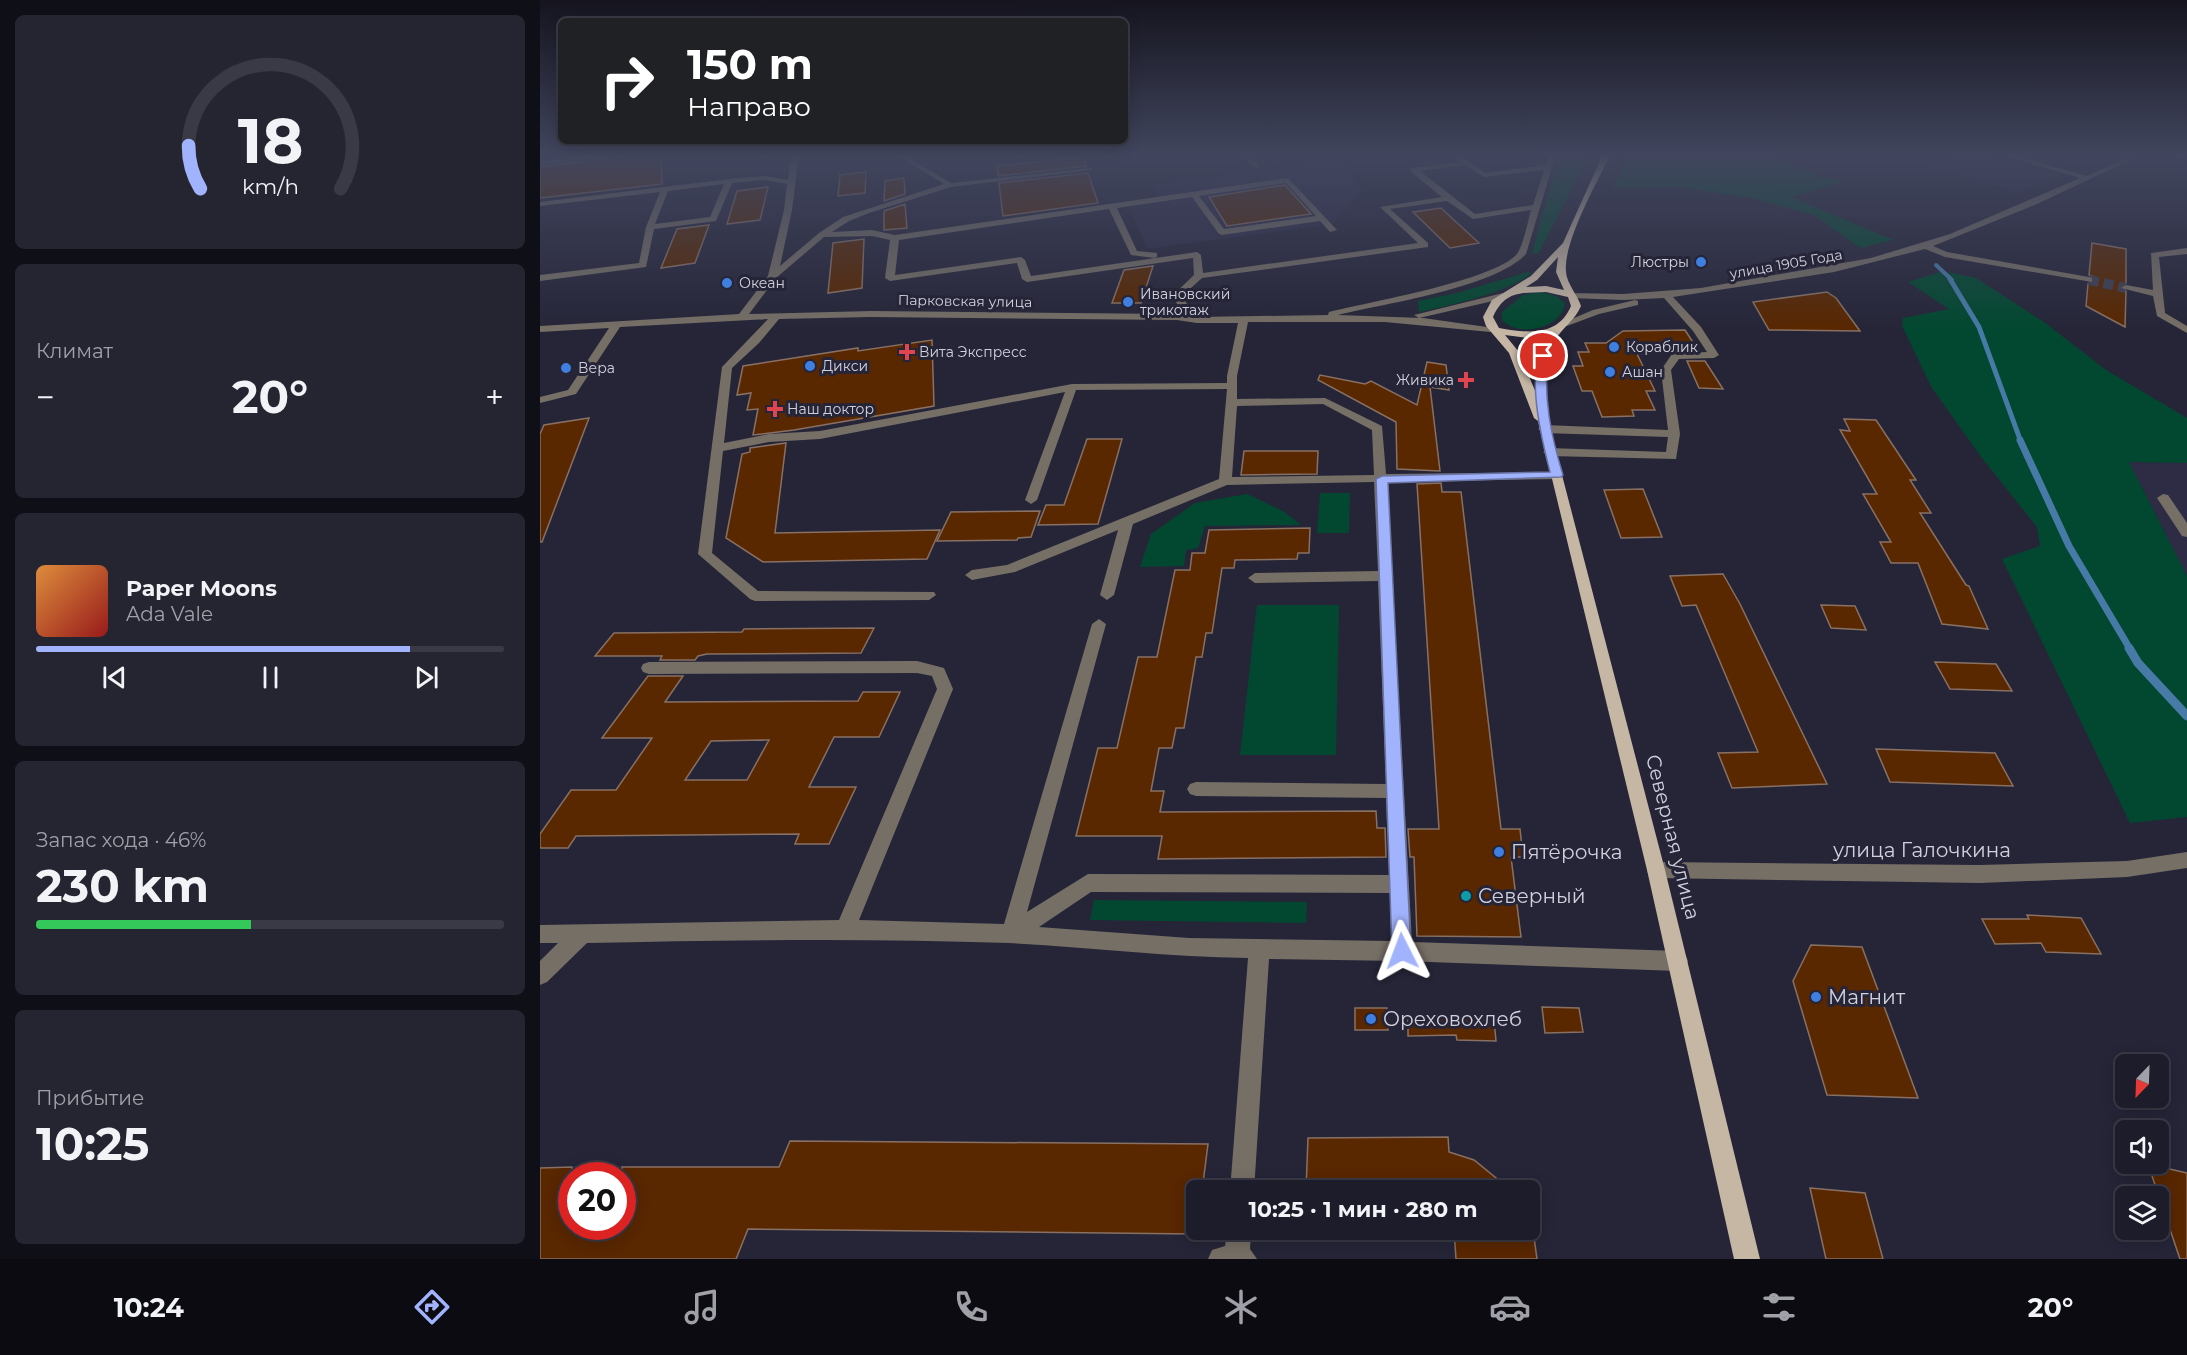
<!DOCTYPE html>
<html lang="ru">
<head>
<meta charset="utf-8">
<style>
  body { margin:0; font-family:Montserrat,sans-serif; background:#252532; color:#f1f3f6; height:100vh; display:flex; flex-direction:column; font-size:22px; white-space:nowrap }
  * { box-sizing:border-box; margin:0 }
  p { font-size:20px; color:#a0a1a8 }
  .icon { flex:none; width:33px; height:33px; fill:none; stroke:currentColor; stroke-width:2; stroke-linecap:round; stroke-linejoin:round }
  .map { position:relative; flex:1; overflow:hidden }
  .panel { display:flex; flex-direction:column; gap:15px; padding:15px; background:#0f0f17; width:540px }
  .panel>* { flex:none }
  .hud { position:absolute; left:18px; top:18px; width:570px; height:126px; border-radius:9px; box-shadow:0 3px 15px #0003,0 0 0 2px #3a3a47; background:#202124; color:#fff; overflow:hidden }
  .needle { width:39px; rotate:203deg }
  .controls { position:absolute; left:1575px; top:1054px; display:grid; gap:12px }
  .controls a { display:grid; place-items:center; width:54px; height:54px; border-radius:9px; background:#1c1c2a; box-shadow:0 3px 15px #0003,0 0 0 2px #3a3a47; font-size:30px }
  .speed { position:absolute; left:18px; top:1162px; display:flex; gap:12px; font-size:30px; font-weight:700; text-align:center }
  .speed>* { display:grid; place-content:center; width:78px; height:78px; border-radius:50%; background:#1c1c2a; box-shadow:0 3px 15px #0003,0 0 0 2px #3a3a47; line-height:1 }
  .speed .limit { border:9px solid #d22; background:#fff; color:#111 }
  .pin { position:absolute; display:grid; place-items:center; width:51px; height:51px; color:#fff; margin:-26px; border:3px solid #fff; border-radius:50%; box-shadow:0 2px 6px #0007 }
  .me { position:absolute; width:66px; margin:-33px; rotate:357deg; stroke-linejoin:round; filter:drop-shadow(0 0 4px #0008) }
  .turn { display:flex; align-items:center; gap:21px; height:126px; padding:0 30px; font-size:27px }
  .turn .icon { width:78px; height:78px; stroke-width:2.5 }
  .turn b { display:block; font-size:42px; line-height:51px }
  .big { font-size:45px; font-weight:700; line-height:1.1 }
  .panel .widget { flex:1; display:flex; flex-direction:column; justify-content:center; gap:9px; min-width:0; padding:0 21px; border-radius:9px; background:#252532 }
  .panel .dial { align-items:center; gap:0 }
  .dial svg { height:156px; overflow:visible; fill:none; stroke:#3a3a47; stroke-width:7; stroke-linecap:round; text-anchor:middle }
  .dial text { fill:#f1f3f6; stroke:none }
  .song { display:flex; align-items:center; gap:18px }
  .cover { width:72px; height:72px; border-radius:9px; background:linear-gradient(135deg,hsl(30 70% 55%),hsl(0 70% 35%)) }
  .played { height:6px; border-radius:3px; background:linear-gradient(90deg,#a1b3fd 80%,#3a3a47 80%) }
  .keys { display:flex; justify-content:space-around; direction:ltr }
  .heat { display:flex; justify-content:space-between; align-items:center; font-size:33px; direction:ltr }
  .charge { height:9px; border-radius:4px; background:linear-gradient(90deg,#34c759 46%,#3a3a47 0) }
  .trip { position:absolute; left:646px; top:1180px; width:354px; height:60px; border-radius:9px; background:#1c1c2a; box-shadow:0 3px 15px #0003,0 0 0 2px #3a3a47; font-weight:700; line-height:60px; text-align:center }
  .tabs { display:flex; height:96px; justify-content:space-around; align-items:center; background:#0b0b11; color:#a0a1a8 }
  .tabs .icon { width:42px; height:42px }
  .tabs .selected { color:#a1b3fd }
  .tabs b { font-size:27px; color:#f1f3f6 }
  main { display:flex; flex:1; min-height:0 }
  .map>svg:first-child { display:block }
</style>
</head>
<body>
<main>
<section class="panel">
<div class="widget dial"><svg viewBox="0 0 100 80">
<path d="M14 69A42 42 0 1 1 86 69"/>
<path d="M14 69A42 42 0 0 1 8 47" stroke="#a1b3fd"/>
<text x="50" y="56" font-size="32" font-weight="700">18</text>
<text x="50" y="72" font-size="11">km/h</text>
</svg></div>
<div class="widget"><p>Климат</p>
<div class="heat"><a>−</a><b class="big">20°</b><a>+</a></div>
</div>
<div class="widget">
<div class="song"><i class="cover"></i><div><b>Paper Moons</b><p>Ada Vale</p></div></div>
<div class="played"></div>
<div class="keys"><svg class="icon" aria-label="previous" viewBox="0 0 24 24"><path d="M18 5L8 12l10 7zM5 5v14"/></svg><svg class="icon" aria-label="pause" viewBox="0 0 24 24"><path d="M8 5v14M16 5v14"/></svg><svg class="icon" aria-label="next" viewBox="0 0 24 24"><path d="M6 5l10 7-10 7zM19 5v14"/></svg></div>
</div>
<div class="widget"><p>Запас хода · 46%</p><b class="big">230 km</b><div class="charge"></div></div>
<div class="widget"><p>Прибытие</p><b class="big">10:25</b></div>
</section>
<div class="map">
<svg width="1647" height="1259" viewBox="0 0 1647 1259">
  <rect width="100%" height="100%" fill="#262538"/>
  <path fill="#2e2b45" d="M1417 154H1444L1519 175 1476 192 1386 165Z
    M799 160 822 190 793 224 607 249 588 205 621 200 611 185Z
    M1588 462 1647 463V576L1603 489Z"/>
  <path fill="#024830" d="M1019 154H1050L998 254 992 253Z
    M1088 154H1221L1265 168 1279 176 1305 181 1251 197 1353 240 1320 248 1274 215 1212 198 1140 187 1073 188Z
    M1403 271 1436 278 1504 322 1566 370 1647 418V463L1589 462 1647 576V817L1590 823 1462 559 1500 546 1497 527 1442 458 1392 388 1362 326 1363 318 1409 309 1368 282Z
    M988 272 992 273C964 294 914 304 879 312L878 301 917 293Z
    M1001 292 1016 296 1025 303C1021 329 979 338 962 320V312L983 295Z
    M780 493H810L809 533H777Z
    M707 494 743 511 761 525 665 526 658 548 646 550 644 566 600 567 611 534 655 503Z
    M717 605H799L796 755H700Z
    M554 900 767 902 766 923 550 920Z"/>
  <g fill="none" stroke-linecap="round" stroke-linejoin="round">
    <path stroke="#477aa7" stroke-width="4" d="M1396 265 1412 280"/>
    <path stroke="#477aa7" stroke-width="5" d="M1410 279 1439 327 1481 442"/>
    <path stroke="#477aa7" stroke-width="7" d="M1480 440 1529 546 1590 649"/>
    <path stroke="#477aa7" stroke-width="9" d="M1589 648 1598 663 1647 716"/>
  </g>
  <path fill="#592700" stroke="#887163" stroke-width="1.5" fill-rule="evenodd" d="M91 154H121L122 184 0 198V167L89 156Z
    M543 157 546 166 458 176 457 166Z
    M326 172 325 193 298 196 300 175Z
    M548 173 558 203 463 216 459 183Z
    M364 178 365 194 344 201 345 181Z
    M745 185 771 214 687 226 669 197Z
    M228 187 220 220 187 224 197 191Z
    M365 204 367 228 344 230V211Z
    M901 208 939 243 910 248 873 212Z
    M169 225 155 263 121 268 137 229Z
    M324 239 322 288 288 293 293 243Z
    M1552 243 1586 249V283L1579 287 1586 291 1585 327 1546 306 1548 284 1554 282V277L1549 275Z
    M613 266 601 303H572L584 270Z
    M1287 292 1296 298 1320 331 1229 330 1213 302Z
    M1145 330 1158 350 1097 354 1115 391H1106L1115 410H1092L1094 416 1062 417 1052 391H1042L1033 366H1043L1038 352H1049L1045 343H1066L1083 331Z
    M392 340 394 406 254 430 213 435 218 409 207 410 211 393 197 395 203 366 318 348V351Z
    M1147 361H1165L1183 389 1159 388Z
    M887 362 906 365 909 390 890 387 900 471 857 469 856 422 778 380 780 375 825 384 831 381 877 405Z
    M49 418 2 542H0V434L4 425Z
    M1304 419 1336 420 1376 480H1370L1391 513H1380L1426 585 1429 586 1448 629 1402 624 1378 563H1351L1340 542H1351L1323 494H1337L1300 430 1310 431Z
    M547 439H582L558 524 498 525 506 505H524Z
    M246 443 235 533 400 530 387 559 223 562 186 538 202 454 210 452V448Z
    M704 451H778L777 474 701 475Z
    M901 483 902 492H921L961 829H980L983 857H971L981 937 877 936 874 857H870L868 829H899L877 484Z
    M1103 489 1122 537 1081 538 1064 490Z
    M500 511 491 537 478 538 477 540 397 541 411 512Z
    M770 528 769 553H758L757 559 695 560 694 568H682L672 633H666L662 657H656L644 728H636L632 748H619L611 791H624L620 812 836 811 837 828H845L846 857 618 859 622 836H536L558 748H577L598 657H617L635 570H650L652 553H665L669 530Z
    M1183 574 1200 604 1287 784 1192 788 1178 753 1218 752 1156 605 1142 606 1130 576Z
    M1281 605 1315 606 1326 630 1291 628Z
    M334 628 321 653 167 654 158 656 155 660H120L122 656H55L74 633 202 632 204 629Z
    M1395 662 1456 664 1472 691 1410 689Z
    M108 676H143L125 702 318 701 323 692H360L339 737H294L269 787H316L289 844H255L259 834 36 836 28 848H0V834L31 790H76L112 738H62ZM229 740 207 780H145L171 741Z
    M1336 749 1455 753 1473 786 1350 782Z
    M1487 915 1541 918 1561 954 1506 952 1501 943 1455 944 1442 919H1489Z
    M1271 945 1322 947 1378 1098 1287 1095 1253 981Z
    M1002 1007 1039 1008 1043 1032 1005 1033Z
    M815 1008H847L848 1030H815Z
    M868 1016H929V1020H954L956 1041 917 1040 916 1035 868 1036Z
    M908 1137 909 1152 934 1160 972 1191H766L768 1138Z
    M250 1141 668 1144 662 1191H657V1234L208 1229 196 1259H0V1168L32 1167V1227H82V1167H239Z
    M1608 1164 1647 1173V1259H1640Z
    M1270 1188 1325 1193 1343 1259H1286Z
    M914 1230H993L997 1259H916Z"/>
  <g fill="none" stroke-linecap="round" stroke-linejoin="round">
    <path stroke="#403f51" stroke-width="10" stroke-dasharray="10 5" stroke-linecap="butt" d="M1549 280 1586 288"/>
    <path fill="#766f66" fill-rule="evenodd" d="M68 154H89L0 165V161Z
      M251 154H259L252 210 240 266 279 233 303 217 404 184 355 154H362L411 183 549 168 553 170 411 187 329 213 309 221 292 232 332 230 355 235 748 178 797 230 790 232 780 221 682 235 679 234 652 197 577 208 597 251 617 253V257L614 258 591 255 569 209 359 240 355 275 481 257 485 260 491 276 657 252 661 255 663 273 878 243 840 207 902 197 871 172V168L920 162 910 154H918L945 173 1006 165 1010 154H1016L986 254C954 288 846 303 798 315L883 318 961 329V333L845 322H708L697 376V399L785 398 842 426 846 474 1021 472 1023 475 1017 479 847 482 872 942 1138 951 1145 954 1148 961 1145 968 1138 971 862 961 729 959 714 1191H690L708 958C628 957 549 947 468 943 328 938 188 940 47 943L7 982 0 985V961L18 943H0V925L299 920 397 689 392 676 377 673 109 674 103 672 101 668 103 664 109 662 377 661 404 668 413 689 319 920 464 924 552 624 559 619 566 624 487 912 548 874 849 875 846 798 656 796 650 794 647 789 650 784 656 782 846 784 838 581 715 583 708 578 715 573 838 571 834 482 687 485 593 524 574 595 567 600 560 595 578 530 475 572 432 580 425 575 432 570 467 565 679 479 687 389 536 390 497 500 491 504 485 500 525 392 280 439 229 442 183 451 172 553 218 591 394 592 396 595 389 600 215 601 210 599 158 554 182 367 228 319 80 327 36 394 0 403V397L28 390 69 328 0 332V326L199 314 228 276 244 210 247 184 225 180 192 183 176 221 114 229 106 267 0 281V275L99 263 106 227 120 192 0 206V202L189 179 225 176 248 180ZM925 165 944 177 1004 170 993 205 935 214 880 171ZM746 183 776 216 684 229 659 196ZM184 184 170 217 115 224 128 191ZM907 201 933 219 991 210C988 221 983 246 977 254 953 281 828 302 789 312L788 315 657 317 643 315 649 307 642 296 662 278 888 247V243L850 209ZM332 236 350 240 345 278 350 281 477 263 482 279 487 282 653 258 654 275 632 296 639 307 634 314 331 311 209 314 236 278 284 237ZM331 317 637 320 657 323H698L687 376V383L532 384 280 431 229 434 184 443 192 368 219 343 239 319ZM783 404 832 430 834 475 692 477 697 406ZM551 892 850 893 851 941 649 938 499 927Z
      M702 154H710L719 167H713Z
      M1458 154H1469L1547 176 1595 154H1603L1497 204 1393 246 1407 252 1549 277 1552 278V282L1405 257 1385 249 1294 272 1133 297 1161 327 1179 355 1174 358 1139 359 1131 370 1140 434 1136 459 1009 456 1003 452 1009 448 1126 452 1128 437 1004 433 998 429 1004 425 1128 430 1121 370 1132 354 1167 352 1153 331 1124 298 1083 300 1031 298 1028 297V293L1083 294 1161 288 1331 258 1410 234 1540 178Z
      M1631 154 1647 155V159L1632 156Z
      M1647 248V254L1619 257 1625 313 1647 326V333L1617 316 1613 296 1581 288 1586 285 1613 290 1611 253Z
      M963 293 966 294V298L879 318 874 315Z
      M1095 300 1098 301V305L1059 314 1027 326 1022 323 1053 310Z
      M1623 494 1628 495 1647 523V537L1642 536 1617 498Z
      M1647 852V868L1587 877 1440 883 1116 878 1109 876 1107 870 1109 864 1116 862 1440 865 1587 861Z
      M687 1230H711L710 1249 717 1259H668L672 1250 685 1246Z"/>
    <path fill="#c6b7a5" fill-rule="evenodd" d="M1063 154H1071C1057 182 1023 242 1026 272 1027 284 1037 294 1041 306 1035 320 1023 327 1015 340 1000 365 1008 401 1010 429L1125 870 1220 1259H1194L1107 870 998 421 994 418 969 353 946 326 943 317 952 300 991 276 1023 243ZM1018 257 1016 272 1024 290 1006 286 986 287 997 280ZM1006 292 1028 297 1031 306C1018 337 987 333 959 328L953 317C965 291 980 293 1006 292ZM965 335 989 338 1008 336 997 361 996 393 979 352Z"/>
  </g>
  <linearGradient id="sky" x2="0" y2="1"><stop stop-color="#15141f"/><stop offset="0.47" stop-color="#41465e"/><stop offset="1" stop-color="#41465e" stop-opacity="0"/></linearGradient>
  <rect width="1647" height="330" fill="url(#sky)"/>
  <path fill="#a1b3fd" stroke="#6974a4" stroke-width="1.5" d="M1000 353 1008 356C1003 397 1011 436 1023 475L1021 477 848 483 871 951 868 957 862 960 855 957 852 951 836 479 842 476 1010 472C1002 441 988 383 1000 353Z"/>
  <g fill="#3f7fe0" stroke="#262538" stroke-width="2">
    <circle cx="1161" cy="262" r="6"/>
    <circle cx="187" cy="283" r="6"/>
    <circle cx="588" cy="302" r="6"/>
    <circle cx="1074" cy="347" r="6"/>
    <circle cx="270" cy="366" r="6"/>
    <circle cx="26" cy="368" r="6"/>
    <circle cx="1070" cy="372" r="6"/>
    <circle cx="959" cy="852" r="6"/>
    <circle cx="1276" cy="997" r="6"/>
    <circle cx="831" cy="1019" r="6"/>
  </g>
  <g fill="#e0444e" stroke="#262538" stroke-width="2">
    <path d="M364 343h6v6h6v6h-6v6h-6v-6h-6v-6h6z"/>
    <path d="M923 371h6v6h6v6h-6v6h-6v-6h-6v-6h6z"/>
    <path d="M232 400h6v6h6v6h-6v6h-6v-6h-6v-6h6z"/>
  </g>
  <circle fill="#0f9aa8" stroke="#262538" stroke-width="2" cx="926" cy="896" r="6"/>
  <g text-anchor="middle" stroke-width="6" stroke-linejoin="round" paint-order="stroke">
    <g font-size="14" fill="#d1d1de" stroke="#262538" text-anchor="start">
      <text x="1149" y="267" text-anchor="end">Люстры</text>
      <text x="199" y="288">Океан</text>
      <text x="600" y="299">Ивановский<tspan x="600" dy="16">трикотаж</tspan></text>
      <text x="1086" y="352">Кораблик</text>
      <text x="379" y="357">Вита Экспресс</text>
      <text x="282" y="371">Дикси</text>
      <text x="38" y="373">Вера</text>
      <text x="1082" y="377">Ашан</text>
      <text x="914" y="385" text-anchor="end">Живика</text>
      <text x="247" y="414">Наш доктор</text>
    </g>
    <g font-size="14" fill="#d1d1de" stroke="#262538">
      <text transform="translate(1246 264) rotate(-10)" y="5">улица 1905 Года</text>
      <text transform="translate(425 301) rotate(1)" y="5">Парковская улица</text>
    </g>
    <g font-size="20" fill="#d1d1de" stroke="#262538">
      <text transform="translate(1133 837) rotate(76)" y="7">Северная улица</text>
      <text x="1382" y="857">улица Галочкина</text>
    </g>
    <g font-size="20" fill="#d1d1de" stroke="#262538" text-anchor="start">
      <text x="971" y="859">Пятёрочка</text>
      <text x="938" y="903">Северный</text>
      <text x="1288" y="1004">Магнит</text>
      <text x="843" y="1026">Ореховохлеб</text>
    </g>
  </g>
</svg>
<div class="controls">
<a><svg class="needle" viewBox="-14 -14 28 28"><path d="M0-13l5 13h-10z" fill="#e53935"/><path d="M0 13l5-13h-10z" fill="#a0a1a8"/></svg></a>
<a><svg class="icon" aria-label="sound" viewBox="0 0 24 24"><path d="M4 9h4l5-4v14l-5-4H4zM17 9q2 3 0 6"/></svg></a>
<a><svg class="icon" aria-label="layers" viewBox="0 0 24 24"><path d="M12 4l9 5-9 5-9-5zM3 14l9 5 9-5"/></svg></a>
</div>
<div class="speed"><div class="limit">20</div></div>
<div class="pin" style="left:1003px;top:356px;background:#d93025"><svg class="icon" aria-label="arrive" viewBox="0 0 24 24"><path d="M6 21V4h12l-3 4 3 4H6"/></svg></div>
<svg class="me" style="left:862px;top:951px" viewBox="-20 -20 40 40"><path d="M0-17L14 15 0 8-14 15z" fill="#a1b3fd" stroke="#fff" stroke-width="4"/></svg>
<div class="trip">10:25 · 1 мин · 280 m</div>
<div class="hud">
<div class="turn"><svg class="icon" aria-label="right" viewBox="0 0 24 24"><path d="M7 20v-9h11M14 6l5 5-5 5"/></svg><div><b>150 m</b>Направо</div></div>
</div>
</div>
</main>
<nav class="tabs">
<b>10:24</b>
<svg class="icon selected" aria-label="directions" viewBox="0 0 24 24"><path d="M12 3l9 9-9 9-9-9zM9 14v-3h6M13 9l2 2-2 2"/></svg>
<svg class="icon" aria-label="music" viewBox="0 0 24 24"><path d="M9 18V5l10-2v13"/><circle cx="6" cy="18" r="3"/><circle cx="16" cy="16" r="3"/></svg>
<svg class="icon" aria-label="phone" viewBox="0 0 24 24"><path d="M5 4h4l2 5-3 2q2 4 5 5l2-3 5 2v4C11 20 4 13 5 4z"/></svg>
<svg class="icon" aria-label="climate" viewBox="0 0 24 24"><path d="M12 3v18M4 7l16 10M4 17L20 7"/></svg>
<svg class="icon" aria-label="car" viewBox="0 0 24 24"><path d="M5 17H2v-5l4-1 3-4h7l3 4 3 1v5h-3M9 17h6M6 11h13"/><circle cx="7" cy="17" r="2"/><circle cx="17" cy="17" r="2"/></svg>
<svg class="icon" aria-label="filters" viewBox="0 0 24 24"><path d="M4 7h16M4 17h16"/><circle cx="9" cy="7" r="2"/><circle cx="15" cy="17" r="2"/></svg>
<b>20°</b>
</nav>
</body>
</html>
